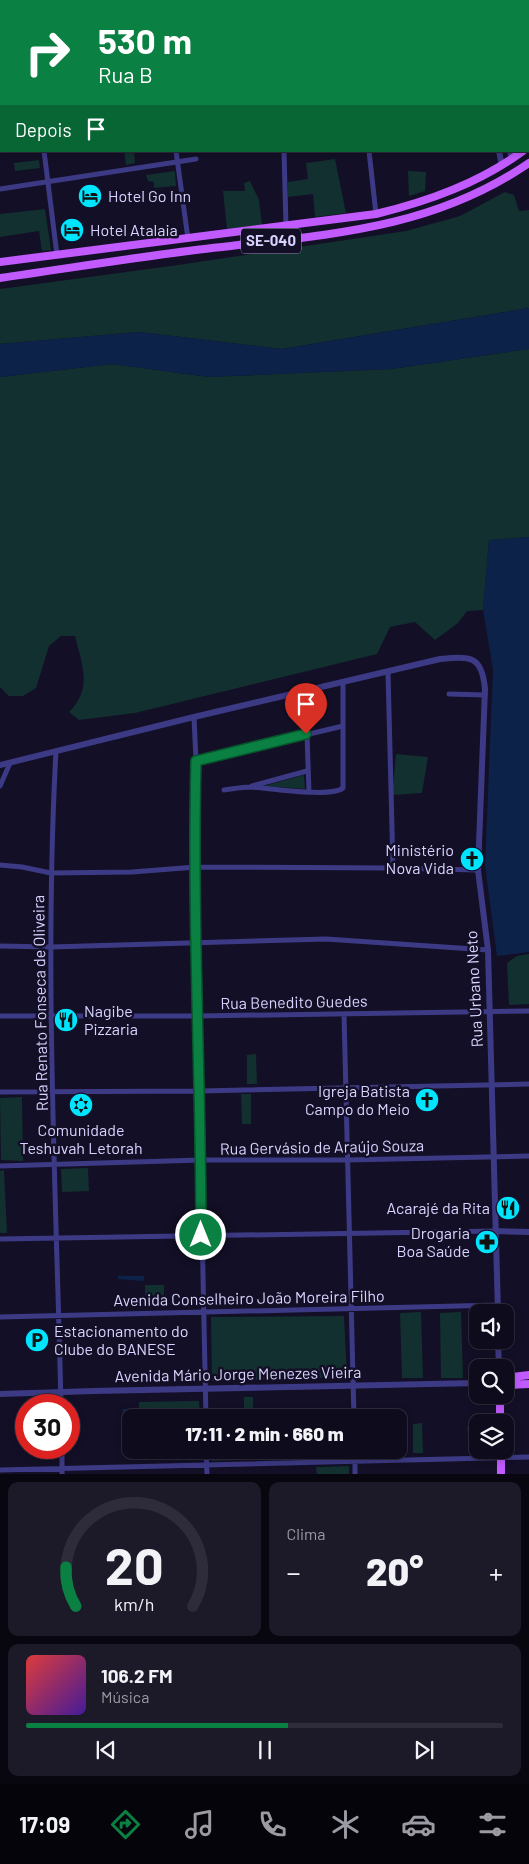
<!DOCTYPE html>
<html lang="pt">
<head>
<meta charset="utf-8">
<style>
  body { margin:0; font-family:Barlow,sans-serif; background:#1c1929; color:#f1f3f6; height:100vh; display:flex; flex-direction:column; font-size:19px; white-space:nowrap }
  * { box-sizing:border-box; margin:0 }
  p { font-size:16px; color:#9b9ba3 }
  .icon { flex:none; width:28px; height:28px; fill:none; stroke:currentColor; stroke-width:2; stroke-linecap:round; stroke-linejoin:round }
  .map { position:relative; height:1474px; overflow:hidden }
  .sheet { display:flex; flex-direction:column; gap:8px; padding:8px; background:#08060f; flex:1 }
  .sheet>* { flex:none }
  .top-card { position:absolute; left:0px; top:0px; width:530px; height:152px; box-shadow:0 2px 8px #0003,0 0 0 1px #2e2b3b; background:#0b8043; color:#fff; overflow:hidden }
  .controls { position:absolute; left:469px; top:1304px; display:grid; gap:10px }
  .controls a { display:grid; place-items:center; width:45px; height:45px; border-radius:10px; background:#0e0b1c; box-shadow:0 2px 8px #0003,0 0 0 1px #2e2b3b; font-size:25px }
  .speed { position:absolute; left:15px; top:1394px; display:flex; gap:10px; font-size:25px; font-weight:700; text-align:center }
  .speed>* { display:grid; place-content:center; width:65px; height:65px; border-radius:50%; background:#0e0b1c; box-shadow:0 2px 8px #0003,0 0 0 1px #2e2b3b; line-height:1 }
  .speed .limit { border:8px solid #d22; background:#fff; color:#111 }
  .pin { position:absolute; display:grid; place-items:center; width:42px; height:42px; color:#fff; margin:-51px -21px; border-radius:50% 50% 50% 0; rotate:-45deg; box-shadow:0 0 5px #0007 }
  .pin .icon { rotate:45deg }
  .me { position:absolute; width:55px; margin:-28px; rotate:0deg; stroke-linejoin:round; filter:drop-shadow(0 0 4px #0008) }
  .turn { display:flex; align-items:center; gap:18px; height:105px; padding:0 15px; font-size:22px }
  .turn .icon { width:65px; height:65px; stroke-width:2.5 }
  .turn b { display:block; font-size:35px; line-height:42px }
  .then { display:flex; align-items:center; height:48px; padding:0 15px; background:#0003; gap:10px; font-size:19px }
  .big { font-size:38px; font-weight:800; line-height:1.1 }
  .sheet .tile { flex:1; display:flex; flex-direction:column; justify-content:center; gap:8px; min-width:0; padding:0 18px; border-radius:10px; background:#1c1929 }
  .sheet .dial { align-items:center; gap:0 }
  .dial svg { height:130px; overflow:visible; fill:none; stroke:#2e2b3b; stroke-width:7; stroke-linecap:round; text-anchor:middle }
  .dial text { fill:#f1f3f6; stroke:none }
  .song { display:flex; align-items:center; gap:15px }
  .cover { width:60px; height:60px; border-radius:8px; background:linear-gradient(135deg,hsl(0 70% 55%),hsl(260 70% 35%)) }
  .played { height:5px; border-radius:2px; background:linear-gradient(90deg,#0b8043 55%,#2e2b3b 55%) }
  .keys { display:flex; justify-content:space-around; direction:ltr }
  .heat { display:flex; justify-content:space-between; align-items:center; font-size:28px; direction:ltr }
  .sheet .tiles { flex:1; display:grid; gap:8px; grid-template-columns:1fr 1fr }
  .tile:last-child { grid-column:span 2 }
  .trip { position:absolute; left:122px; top:1409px; width:285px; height:50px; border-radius:10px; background:#0e0b1c; box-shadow:0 2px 8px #0003,0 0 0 1px #2e2b3b; font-weight:800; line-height:50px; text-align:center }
  .tab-bar { display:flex; height:80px; justify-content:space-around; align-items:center; background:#06040b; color:#9b9ba3 }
  .tab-bar .icon { width:35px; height:35px }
  .tab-bar .active { color:#0b8043 }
  .tab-bar b { font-size:22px; color:#f1f3f6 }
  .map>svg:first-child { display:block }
</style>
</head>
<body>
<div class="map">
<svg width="529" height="1474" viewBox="0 0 529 1474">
  <rect width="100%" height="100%" fill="#130f26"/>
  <path fill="#12302f" d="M124 151H134L135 163 126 165Z
    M335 159 346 213 315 217 313 194 288 197V182L308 179 306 163Z
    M39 160 40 168 15 171 14 163Z
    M175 171 176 186 154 188V182L148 181 146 175Z
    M408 171 426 172 425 191 409 196Z
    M250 181 259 200 262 225 227 229 223 191H245L244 183Z
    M505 192 514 195 519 211 529 210V308L282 349 139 332 0 344V289L178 265 406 231 460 216Z
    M45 209 51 250 42 251 39 231 0 237V214Z
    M529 349V537L489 540 483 610 467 611 458 623 435 640 415 622 390 627 377 654 135 713 79 720 69 712C93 688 82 665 75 636H61L49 646 36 688 23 696H9L0 687V377L112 364 209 377 391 369Z
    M396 754 428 757 422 793 392 795Z
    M304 775 305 789 264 786Z
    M529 954V1004L509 1005 507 963 517 956Z
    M256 1054 257 1084H247V1055Z
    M241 1094H251V1124H242Z
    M22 1097 23 1161 1 1160 0 1098Z
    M88 1168 89 1191 62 1192 61 1169Z
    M4 1170 7 1233H0V1171Z
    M145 1285H164V1296H145Z
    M421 1312 423 1378H402L400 1313Z
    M461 1312 463 1378H441L440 1313Z
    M344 1316 347 1377 212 1381 211 1317Z
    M244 1397H253V1417H244Z
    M199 1401 200 1417H139V1402Z
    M348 1409 349 1417H320V1410Z
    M358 1409H389V1417H358Z
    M422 1423 423 1453H413V1424Z
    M399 1424H401L402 1454H392V1450H399Z
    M477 1426V1435L468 1436 467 1427Z
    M213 1450H264V1459L212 1461Z
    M320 1450H349V1456H320Z
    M349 1466V1474H317L316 1467Z"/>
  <path fill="#0c2248" d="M529 308V349L391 369 209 377 112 364 0 377V344L139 332 282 349Z
    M529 537V952L497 956 485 866 493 670 483 610 489 540Z
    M118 1276H144V1281L118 1279Z
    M122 1409H134V1417L131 1418V1432L123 1431Z"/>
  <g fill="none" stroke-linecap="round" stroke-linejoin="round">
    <path stroke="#3d3a85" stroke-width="5" d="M25 0V1
      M160 0V1
      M357 0V1
      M421 0V1
      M304 1 322 0
      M0 108H1
      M44 151 57 255
      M176 151 188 239
      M284 151 286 226
      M369 151 376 214
      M0 189 196 159
      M388 672 393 868
      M449 694 485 695
      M194 717 196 761V942L206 1418
      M307 734 309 792
      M56 751C44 969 56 1187 61 1405
      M196 761 343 726
      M0 786 10 763
      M252 786 307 771
      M224 790C232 789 242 787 251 787 269 788 331 798 343 788V683
      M0 865 22 867 51 873 132 872 196 867 393 868 478 870
      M0 946 51 947 326 939 488 950
      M344 1014 354 1418
      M0 1016H197L529 1011
      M0 1092 200 1091 529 1084
      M0 1166 201 1160H347L529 1156
      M0 1239 495 1231
      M0 1317 498 1305
      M62 1448V1474
      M206 1450 207 1474
      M355 1450V1474
      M0 1470 529 1457"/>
    <path stroke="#3d3a85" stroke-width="6" d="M472 0V1
      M482 0 483 1
      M499 151 502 166
      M510 151 512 160
      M0 765 194 717 440 659C470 656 482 655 485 689L478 870 488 950 498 1312
      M495 1231 529 1232
      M498 1340 499 1368
      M0 1394 94 1391 478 1383"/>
    <path stroke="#c25bff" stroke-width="8" d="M0 262 376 214C429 201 479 183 523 151
      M0 278C63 269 125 259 188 251 310 235 424 235 529 163
      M505 1378 529 1375
      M505 1385 529 1384
      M500 1395V1422
      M501 1450V1474"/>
  </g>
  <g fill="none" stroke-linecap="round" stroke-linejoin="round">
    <g stroke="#07532c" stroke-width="12">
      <path id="route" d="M201 1235C201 1077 192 919 196 761L306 734"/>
    </g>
    <use href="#route" stroke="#0b8043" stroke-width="9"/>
  </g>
  <defs>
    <g id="hotel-disc" transform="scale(1.25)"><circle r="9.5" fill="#00e5ff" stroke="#130f26"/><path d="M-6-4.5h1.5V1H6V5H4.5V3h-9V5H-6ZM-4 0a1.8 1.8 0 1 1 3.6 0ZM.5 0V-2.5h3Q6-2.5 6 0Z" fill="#111"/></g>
    <g id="church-disc" transform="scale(1.25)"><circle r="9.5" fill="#00e5ff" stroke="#130f26"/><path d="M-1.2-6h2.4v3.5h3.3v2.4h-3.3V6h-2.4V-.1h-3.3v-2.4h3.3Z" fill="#111"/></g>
    <g id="restaurant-disc" transform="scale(1.25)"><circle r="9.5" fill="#00e5ff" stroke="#130f26"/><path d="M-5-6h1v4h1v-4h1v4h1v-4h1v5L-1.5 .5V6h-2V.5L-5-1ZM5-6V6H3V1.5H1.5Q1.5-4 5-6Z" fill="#111"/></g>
    <g id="synagogue-disc" transform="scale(1.25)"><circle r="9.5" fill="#00e5ff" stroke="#130f26"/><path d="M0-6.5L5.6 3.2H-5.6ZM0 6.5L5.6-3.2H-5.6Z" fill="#111"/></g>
    <g id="pharmacy-disc" transform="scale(1.25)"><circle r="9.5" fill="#00e5ff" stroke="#130f26"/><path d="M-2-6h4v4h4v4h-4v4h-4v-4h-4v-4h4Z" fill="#111"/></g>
    <g id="parking-disc" transform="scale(1.25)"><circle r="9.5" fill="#00e5ff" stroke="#130f26"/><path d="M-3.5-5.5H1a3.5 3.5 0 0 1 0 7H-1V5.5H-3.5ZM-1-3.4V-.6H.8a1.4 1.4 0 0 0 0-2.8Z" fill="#111"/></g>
  </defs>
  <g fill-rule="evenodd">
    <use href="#hotel-disc" x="90" y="196"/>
    <use href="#hotel-disc" x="72" y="230"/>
    <use href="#church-disc" x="472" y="859"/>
    <use href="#restaurant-disc" x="66" y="1020"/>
    <use href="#church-disc" x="427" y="1100"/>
    <use href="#synagogue-disc" x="81" y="1105"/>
    <use href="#restaurant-disc" x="508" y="1208"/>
    <use href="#pharmacy-disc" x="487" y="1242"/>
    <use href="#parking-disc" x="37" y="1340"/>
  </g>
  <g text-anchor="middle" stroke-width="5" stroke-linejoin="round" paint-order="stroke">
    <rect fill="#130f26" stroke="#9e99be" stroke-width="1" x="241" y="228.5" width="60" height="25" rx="4"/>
    <g font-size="15" font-weight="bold" fill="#d9d4ff">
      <text x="271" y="246">SE-040</text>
    </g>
    <g font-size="16" fill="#d9d4ff" stroke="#130f26" text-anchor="start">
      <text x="108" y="202">Hotel Go Inn</text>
      <text x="90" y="236">Hotel Atalaia</text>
      <text x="454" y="856" text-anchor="end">Ministério<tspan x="454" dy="18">Nova Vida</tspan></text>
      <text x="84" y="1017">Nagibe<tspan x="84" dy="18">Pizzaria</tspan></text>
      <text x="410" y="1097" text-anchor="end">Igreja Batista<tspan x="410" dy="18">Campo do Meio</tspan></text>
      <text x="81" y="1136" text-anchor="middle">Comunidade<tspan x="81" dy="18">Teshuvah Letorah</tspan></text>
      <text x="490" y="1214" text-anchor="end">Acarajé da Rita</text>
      <text x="470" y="1239" text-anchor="end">Drogaria<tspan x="470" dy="18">Boa Saúde</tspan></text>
      <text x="54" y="1337">Estacionamento do<tspan x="54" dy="18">Clube do BANESE</tspan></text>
    </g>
    <g font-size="16" fill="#d9d4ff" stroke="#130f26">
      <text transform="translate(474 989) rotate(-93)" y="6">Rua Urbano Neto</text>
      <text transform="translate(294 1002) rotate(-1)" y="6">Rua Benedito Guedes</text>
      <text transform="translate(40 1003) rotate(-91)" y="6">Rua Renato Fonseca de Oliveira</text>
      <text transform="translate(322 1147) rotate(-1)" y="6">Rua Gervásio de Araújo Souza</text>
      <text transform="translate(249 1298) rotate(-1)" y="6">Avenida Conselheiro João Moreira Filho</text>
      <text transform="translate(238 1374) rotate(-1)" y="6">Avenida Mário Jorge Menezes Vieira</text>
    </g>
  </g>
</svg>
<div class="controls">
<a><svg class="icon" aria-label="sound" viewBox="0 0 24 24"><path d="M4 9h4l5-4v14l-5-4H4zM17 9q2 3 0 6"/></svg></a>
<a><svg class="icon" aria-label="search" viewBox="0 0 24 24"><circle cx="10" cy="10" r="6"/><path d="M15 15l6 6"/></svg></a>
<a><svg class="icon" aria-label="layers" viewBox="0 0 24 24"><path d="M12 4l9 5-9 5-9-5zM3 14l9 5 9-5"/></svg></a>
</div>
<div class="speed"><div class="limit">30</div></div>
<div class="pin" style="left:306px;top:734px;background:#d93025"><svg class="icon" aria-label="arrive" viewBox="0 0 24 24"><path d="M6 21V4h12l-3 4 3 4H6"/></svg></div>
<svg class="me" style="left:201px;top:1235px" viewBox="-20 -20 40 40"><circle r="17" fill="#0b8043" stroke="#fff" stroke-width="3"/><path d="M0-11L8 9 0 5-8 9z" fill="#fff"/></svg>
<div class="trip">17:11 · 2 min · 660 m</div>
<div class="top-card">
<div class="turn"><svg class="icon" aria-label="right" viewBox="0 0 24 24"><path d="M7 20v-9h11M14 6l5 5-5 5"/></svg><div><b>530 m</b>Rua B</div></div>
<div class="then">Depois<svg class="icon" aria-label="arrive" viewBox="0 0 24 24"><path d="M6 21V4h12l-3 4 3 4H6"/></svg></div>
</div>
</div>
<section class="sheet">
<div class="tiles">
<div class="tile dial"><svg viewBox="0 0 100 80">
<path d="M14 69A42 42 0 1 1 86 69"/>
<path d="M14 69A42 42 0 0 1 8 45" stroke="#0b8043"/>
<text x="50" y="56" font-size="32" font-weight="700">20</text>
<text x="50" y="72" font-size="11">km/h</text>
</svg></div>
<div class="tile"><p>Clima</p>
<div class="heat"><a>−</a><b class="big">20°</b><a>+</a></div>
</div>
<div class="tile">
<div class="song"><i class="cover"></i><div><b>106.2 FM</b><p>Música</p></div></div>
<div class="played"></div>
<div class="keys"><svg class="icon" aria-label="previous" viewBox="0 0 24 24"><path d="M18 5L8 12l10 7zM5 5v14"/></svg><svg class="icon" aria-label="pause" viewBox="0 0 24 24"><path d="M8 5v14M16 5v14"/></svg><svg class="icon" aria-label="next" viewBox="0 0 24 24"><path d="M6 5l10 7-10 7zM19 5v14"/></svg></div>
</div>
</div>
</section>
<nav class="tab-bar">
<b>17:09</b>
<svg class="icon active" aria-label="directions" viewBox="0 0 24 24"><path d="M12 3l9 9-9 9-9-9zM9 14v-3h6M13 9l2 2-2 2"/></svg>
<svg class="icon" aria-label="music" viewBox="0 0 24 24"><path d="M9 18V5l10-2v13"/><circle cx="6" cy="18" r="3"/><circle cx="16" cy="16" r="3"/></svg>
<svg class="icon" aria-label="phone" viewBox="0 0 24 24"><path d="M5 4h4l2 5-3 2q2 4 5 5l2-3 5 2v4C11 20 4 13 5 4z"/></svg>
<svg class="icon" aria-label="climate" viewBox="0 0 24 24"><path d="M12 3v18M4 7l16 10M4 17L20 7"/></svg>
<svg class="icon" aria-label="car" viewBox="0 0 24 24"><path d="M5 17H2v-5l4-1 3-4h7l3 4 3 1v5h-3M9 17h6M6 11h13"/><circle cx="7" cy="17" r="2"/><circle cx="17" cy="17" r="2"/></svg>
<svg class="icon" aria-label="filters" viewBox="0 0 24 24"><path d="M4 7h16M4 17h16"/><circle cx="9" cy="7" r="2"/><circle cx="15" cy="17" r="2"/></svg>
</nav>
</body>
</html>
